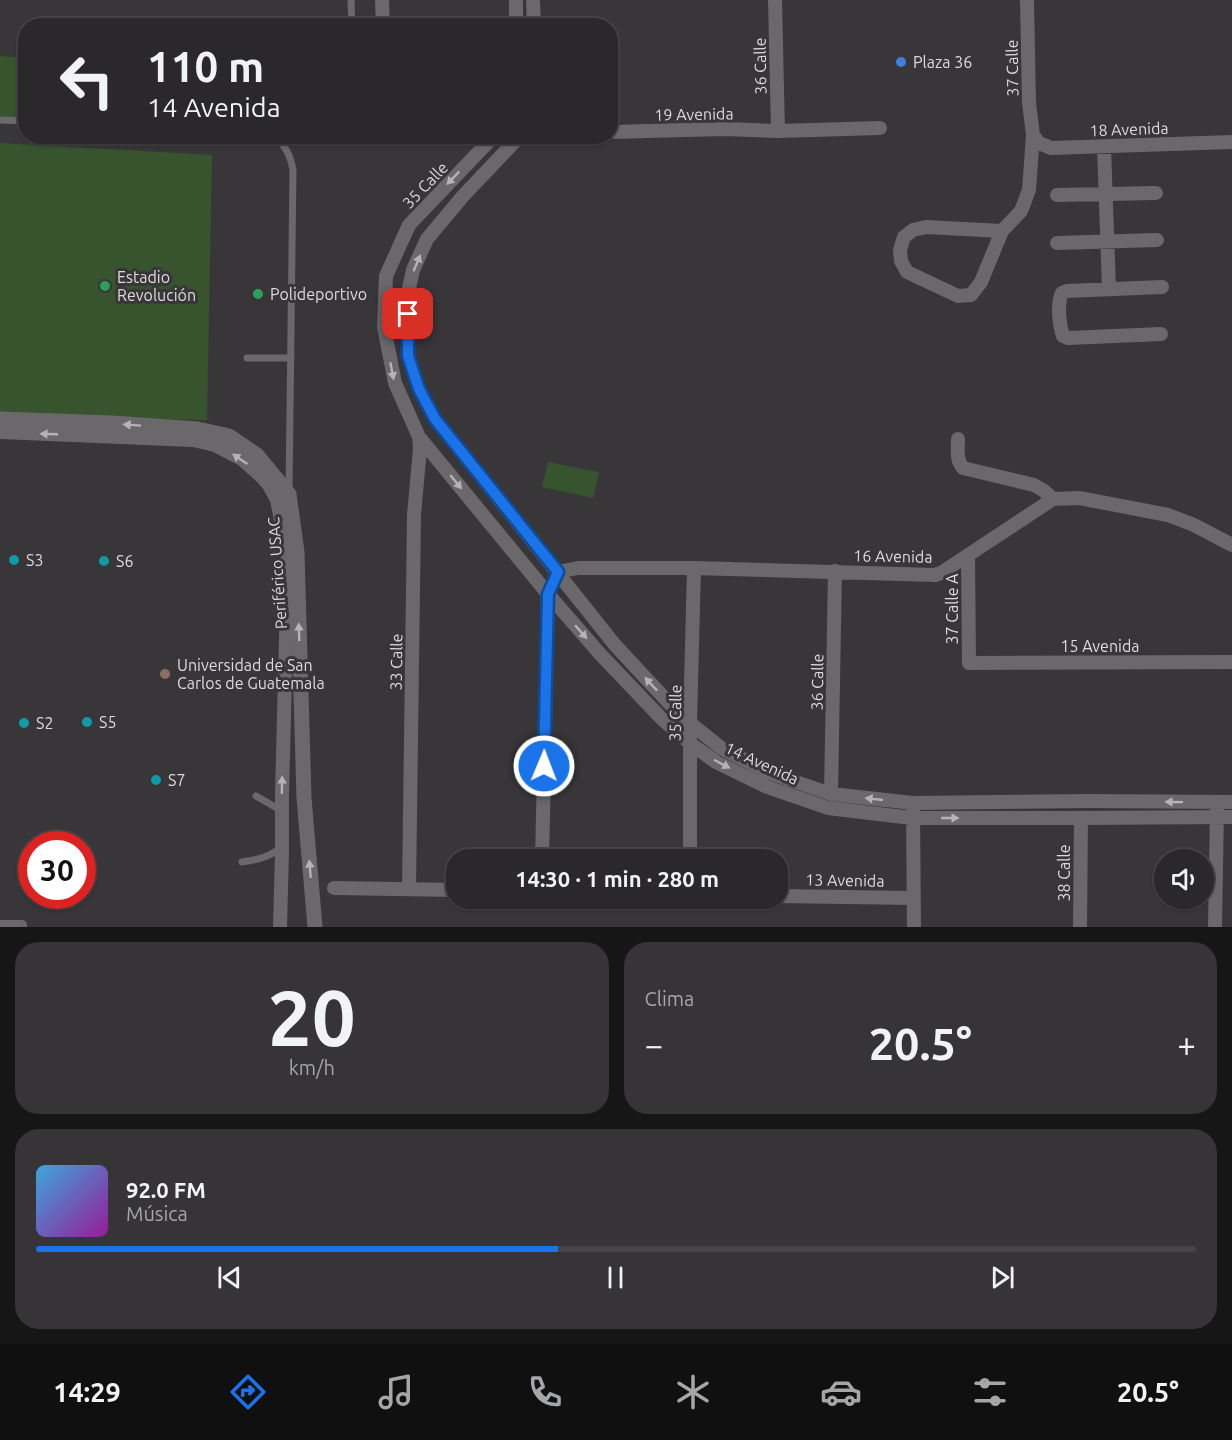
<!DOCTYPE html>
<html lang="es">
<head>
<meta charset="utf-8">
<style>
  body { margin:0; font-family:Ubuntu,sans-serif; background:#363436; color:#f1f3f6; height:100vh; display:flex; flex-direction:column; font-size:22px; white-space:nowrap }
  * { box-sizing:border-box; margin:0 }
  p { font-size:20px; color:#a5a6a8 }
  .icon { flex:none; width:33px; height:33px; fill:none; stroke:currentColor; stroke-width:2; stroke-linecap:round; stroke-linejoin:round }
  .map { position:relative; height:927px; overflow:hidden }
  .sheet { display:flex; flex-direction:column; gap:15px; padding:15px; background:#171617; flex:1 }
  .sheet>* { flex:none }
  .top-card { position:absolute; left:18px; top:18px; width:600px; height:126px; border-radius:24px; box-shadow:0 2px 4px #0004,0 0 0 2px #464447; background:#2a282a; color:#f1f3f6; overflow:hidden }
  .buttons { position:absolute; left:1154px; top:849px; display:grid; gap:12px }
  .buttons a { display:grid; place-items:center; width:60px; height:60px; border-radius:50%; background:#2a282a; box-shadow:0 2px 4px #0004,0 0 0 2px #464447; font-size:30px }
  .speed { position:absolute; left:18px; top:831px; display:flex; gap:12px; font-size:30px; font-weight:700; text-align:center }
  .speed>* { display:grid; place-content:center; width:78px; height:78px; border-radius:50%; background:#2a282a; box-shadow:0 2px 4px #0004,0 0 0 2px #464447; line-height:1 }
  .speed .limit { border:9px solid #d22; background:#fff; color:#111 }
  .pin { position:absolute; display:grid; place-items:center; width:51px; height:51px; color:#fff; margin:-26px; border-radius:12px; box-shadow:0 3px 9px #0006 }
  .me { position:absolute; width:66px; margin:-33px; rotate:1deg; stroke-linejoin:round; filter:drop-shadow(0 0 4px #0008) }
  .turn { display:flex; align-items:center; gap:21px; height:126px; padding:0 30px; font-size:27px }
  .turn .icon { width:78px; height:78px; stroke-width:2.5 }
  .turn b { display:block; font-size:42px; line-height:51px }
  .big { font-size:45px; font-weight:700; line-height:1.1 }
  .sheet .tile { flex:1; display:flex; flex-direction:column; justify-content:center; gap:9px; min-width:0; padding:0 21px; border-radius:24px; background:#363436 }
  .sheet .dial { align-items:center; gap:0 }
  .dial b { font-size:78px; line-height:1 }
  .song { display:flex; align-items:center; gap:18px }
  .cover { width:72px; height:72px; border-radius:9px; background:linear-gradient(135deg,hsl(200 70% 55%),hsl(300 70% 35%)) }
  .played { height:6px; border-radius:3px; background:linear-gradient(90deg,#1a73e8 45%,#464447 45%) }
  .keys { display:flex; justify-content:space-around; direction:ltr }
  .heat { display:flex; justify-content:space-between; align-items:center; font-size:33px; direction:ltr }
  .sheet .tiles { flex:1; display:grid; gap:15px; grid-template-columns:1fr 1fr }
  .tile:last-child { grid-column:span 2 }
  .trip { position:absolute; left:446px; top:849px; width:342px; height:60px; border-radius:24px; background:#2a282a; box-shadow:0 2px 4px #0004,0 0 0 2px #464447; font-weight:700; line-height:60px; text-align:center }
  .dock { display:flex; height:96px; justify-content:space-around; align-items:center; background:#111011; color:#a5a6a8 }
  .dock .icon { width:42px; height:42px }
  .dock .active { color:#1a73e8 }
  .dock b { font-size:27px; color:#f1f3f6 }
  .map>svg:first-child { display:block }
</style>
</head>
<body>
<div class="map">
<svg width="1232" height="927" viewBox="0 0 1232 927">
  <rect width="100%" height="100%" fill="#383638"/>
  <path fill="#37542e" d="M0 56 25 58V118L0 117Z
    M0 143 212 155 207 420 0 417Z
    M548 462 599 472 593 498 542 487Z"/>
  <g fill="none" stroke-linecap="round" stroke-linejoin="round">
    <path stroke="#6a686b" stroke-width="7" d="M351 0 352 26
      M0 120 26 121
      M275 136C285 145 291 157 293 170L289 491
      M247 358H291
      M256 796 282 811
      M242 862C256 860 271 857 281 847"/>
    <path stroke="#6a686b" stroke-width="10" d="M0 925H22V927"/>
    <path stroke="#6a686b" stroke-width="14" d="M382 0 383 26
      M516 0V26
      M533 0 534 26
      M775 0 778 131
      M610 132 724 129 778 131 880 128
      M1033 135 1039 143 1051 148 1232 142
      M494 136 409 225 386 276 384 327 395 383 419 437 548 594 600 654 662 719 691 744 716 762 767 787 828 808 912 818H1081L1232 817
      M520 136 463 196 427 239 413 270 408 293V355L419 389 435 419 615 645 669 703 690 723 721 748 770 773 831 794 913 803 1088 801 1232 802
      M1104 147 1109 289
      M1057 195 1156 193
      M1002 231 926 227 913 230 904 237 900 250 901 261 907 272 958 296 971 295 981 282 1002 231 1021 211 1029 190 1033 135 1029 103 1027 0
      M1057 243 1157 240
      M1161 334 1068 338 1063 336C1059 324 1057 304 1062 293L1067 291 1162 287
      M0 432 193 440 215 445 242 459 262 477 269 485 277 500 286 545 288 560 282 794V852L280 927
      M958 439C958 450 956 460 963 468L1034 485 1043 490 1053 499
      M968 555 969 663 1232 662
      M831 794 835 571
      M913 809 914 927
      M542 860 548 594 558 572 578 568H694L935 575 941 573 1053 499 1079 498 1168 515 1194 525 1232 545
      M690 860V723L694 568
      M334 888 456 890
      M409 889 414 515 420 448 419 437
      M777 896 913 898
      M1080 927 1081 818
      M1215 927 1217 809"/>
    <path stroke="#6a686b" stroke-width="15" d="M0 419 112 423 198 429 229 436 257 455 289 494 297 552 304 798 315 927"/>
  </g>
  <defs><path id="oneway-solid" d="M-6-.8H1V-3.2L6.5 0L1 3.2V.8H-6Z" transform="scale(1.5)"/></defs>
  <g fill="#b5b3b5">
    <use href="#oneway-solid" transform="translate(453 178) rotate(134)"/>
    <use href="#oneway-solid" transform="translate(417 263) rotate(-67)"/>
    <use href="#oneway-solid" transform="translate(392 371) rotate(79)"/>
    <use href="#oneway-solid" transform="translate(132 425) rotate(-176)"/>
    <use href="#oneway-solid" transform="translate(49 434) rotate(-178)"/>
    <use href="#oneway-solid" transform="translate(240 459) rotate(-146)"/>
    <use href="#oneway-solid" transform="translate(456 482) rotate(51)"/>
    <use href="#oneway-solid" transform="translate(299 632) rotate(-92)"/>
    <use href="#oneway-solid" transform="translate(581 632) rotate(49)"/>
    <use href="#oneway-solid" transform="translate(651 684) rotate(-133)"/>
    <use href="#oneway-solid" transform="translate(722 764) rotate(28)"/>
    <use href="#oneway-solid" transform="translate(282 785) rotate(-89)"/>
    <use href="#oneway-solid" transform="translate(874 799) rotate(-174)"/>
    <use href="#oneway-solid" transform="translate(1174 802) rotate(-179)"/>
    <use href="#oneway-solid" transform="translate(950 818)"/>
    <use href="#oneway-solid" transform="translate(310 869) rotate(-95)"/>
  </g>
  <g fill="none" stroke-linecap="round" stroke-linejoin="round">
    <g stroke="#114b97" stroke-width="15">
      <path id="route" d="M408 314V356L419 389 435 419 558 572 548 594 544 766"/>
    </g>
    <use href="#route" stroke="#1a73e8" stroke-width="10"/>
  </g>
  <circle fill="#3f7fe0" stroke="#383638" stroke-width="2" cx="901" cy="62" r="6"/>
  <g fill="#2e9e5b" stroke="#383638" stroke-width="2">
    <circle cx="105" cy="286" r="6"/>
    <circle cx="258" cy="294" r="6"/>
  </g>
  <g fill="#0f9aa8" stroke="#383638" stroke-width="2">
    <circle cx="14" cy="560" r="6"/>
    <circle cx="104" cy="561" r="6"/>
    <circle cx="87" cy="722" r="6"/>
    <circle cx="24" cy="723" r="6"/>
    <circle cx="156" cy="780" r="6"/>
  </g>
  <circle fill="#8d6e63" stroke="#383638" stroke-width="2" cx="165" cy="674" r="6"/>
  <g text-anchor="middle" stroke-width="6" stroke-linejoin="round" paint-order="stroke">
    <g font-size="16" fill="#dddcdd" stroke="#383638" text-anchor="start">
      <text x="913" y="68">Plaza 36</text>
      <text x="117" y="283">Estadio<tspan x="117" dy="18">Revolución</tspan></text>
      <text x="270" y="300">Polideportivo</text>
      <text x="26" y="566">S3</text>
      <text x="116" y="567">S6</text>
      <text x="177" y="671">Universidad de San<tspan x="177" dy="18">Carlos de Guatemala</tspan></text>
      <text x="99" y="728">S5</text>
      <text x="36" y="729">S2</text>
      <text x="168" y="786">S7</text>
    </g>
    <g font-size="16" fill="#dddcdd" stroke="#383638">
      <text transform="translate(760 66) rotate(-91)" y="6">36 Calle</text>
      <text transform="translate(1012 68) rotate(-91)" y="6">37 Calle</text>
      <text transform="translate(694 114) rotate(-1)" y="6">19 Avenida</text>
      <text transform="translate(1129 129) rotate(-2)" y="6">18 Avenida</text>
      <text transform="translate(425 185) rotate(-46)" y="6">35 Calle</text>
      <text transform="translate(893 556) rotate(1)" y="6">16 Avenida</text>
      <text transform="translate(277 573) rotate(-94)" y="6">Periférico USAC</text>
      <text transform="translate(952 609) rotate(-90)" y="6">37 Calle A</text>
      <text x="1100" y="652">15 Avenida</text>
      <text transform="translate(396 662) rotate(-89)" y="6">33 Calle</text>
      <text transform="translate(817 682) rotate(-89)" y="6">36 Calle</text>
      <text transform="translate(675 713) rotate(-89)" y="6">35 Calle</text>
      <text transform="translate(762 763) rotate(25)" y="6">14 Avenida</text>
      <text transform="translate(1064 873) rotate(-90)" y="6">38 Calle</text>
      <text transform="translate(845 880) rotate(1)" y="6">13 Avenida</text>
    </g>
  </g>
</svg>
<div class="buttons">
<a><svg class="icon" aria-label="sound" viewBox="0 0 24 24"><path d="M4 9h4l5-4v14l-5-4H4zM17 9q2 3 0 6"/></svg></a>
</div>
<div class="speed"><div class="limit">30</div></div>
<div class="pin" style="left:408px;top:314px;background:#d93025"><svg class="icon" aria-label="arrive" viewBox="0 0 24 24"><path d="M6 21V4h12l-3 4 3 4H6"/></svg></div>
<svg class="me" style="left:544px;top:766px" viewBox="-20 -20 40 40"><circle r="17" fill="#1a73e8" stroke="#fff" stroke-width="3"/><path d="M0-11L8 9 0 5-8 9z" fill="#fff"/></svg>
<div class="trip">14:30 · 1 min · 280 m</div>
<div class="top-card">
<div class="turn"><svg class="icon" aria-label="left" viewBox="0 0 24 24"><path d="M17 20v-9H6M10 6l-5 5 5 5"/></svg><div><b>110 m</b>14 Avenida</div></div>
</div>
</div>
<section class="sheet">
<div class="tiles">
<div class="tile dial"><b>20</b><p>km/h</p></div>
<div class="tile"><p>Clima</p>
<div class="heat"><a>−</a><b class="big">20.5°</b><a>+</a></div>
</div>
<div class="tile">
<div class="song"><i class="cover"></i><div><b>92.0 FM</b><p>Música</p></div></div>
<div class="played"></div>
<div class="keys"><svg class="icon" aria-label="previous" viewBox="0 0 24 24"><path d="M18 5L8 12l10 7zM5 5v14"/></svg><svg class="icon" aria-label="pause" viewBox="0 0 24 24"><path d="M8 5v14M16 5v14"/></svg><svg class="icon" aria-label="next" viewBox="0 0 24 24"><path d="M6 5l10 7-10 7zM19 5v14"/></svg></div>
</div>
</div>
</section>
<nav class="dock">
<b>14:29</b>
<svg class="icon active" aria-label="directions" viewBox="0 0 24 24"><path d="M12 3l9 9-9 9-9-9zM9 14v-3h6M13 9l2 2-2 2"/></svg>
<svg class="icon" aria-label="music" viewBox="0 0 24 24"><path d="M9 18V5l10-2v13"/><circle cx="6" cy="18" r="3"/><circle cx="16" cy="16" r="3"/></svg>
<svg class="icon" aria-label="phone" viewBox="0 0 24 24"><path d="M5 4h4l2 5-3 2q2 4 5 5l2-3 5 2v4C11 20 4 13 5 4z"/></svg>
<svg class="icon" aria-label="climate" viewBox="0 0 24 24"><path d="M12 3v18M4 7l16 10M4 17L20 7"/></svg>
<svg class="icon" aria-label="car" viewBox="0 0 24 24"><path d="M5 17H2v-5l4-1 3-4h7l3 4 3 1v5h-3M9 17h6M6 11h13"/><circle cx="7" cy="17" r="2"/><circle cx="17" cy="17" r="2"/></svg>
<svg class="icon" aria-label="filters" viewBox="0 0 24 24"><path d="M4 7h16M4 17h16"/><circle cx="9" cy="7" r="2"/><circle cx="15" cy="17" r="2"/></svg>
<b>20.5°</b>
</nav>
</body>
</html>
